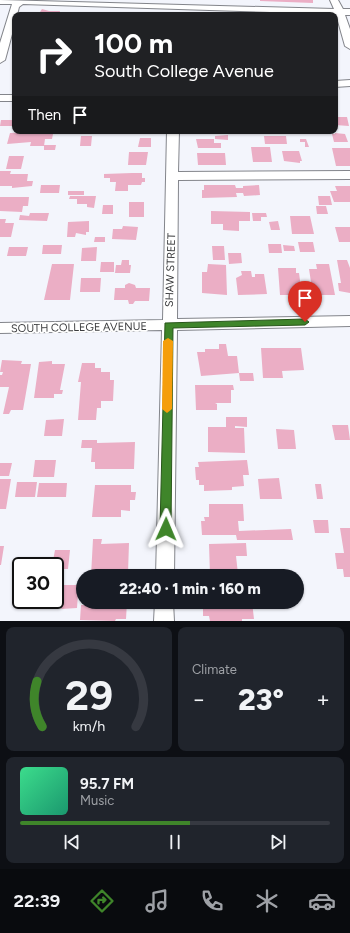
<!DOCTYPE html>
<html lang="en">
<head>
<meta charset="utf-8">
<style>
  body { margin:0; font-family:Figtree,sans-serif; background:#20242c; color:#f1f3f6; height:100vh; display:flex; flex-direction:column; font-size:15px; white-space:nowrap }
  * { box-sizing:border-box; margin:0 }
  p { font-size:13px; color:#9ea1a6 }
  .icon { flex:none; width:22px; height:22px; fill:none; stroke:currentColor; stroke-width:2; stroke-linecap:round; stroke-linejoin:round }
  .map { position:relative; height:621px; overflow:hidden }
  .side { display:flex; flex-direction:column; gap:6px; padding:6px; background:#0d0f14; flex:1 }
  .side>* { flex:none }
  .guide { position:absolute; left:12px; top:12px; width:326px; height:122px; border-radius:8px; box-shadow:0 1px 3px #0004; background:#202124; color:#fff; overflow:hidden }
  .speed { position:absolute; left:12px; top:557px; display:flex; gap:8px; font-size:20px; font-weight:700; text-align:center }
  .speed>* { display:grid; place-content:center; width:52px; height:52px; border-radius:50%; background:#171b24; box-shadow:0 1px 3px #0004; line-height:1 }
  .speed .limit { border:2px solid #111; border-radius:6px; background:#fff; color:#111 }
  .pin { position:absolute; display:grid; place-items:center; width:34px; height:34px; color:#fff; margin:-41px -17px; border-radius:50% 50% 50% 0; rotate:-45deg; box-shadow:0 0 4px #0007 }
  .pin .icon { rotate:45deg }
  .me { position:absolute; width:44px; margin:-22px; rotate:1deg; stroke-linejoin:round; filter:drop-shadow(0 0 3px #0008) }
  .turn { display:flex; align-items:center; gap:14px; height:84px; padding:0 16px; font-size:18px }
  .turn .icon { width:52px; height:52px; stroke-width:2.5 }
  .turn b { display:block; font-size:28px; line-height:34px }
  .then { display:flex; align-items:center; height:38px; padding:0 16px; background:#0003; gap:8px; font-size:15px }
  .big { font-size:30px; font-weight:800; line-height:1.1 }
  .side .widget { flex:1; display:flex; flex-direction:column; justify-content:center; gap:6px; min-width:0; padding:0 14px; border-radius:8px; background:#20242c }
  .side .dial { align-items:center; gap:0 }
  .dial svg { height:104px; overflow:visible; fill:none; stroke:#363941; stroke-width:7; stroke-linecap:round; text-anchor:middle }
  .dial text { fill:#f1f3f6; stroke:none }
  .song { display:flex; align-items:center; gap:12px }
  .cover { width:48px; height:48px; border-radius:6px; background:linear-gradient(135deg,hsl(150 70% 55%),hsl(160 70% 35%)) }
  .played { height:4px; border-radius:2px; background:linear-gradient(90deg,#3f852a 55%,#363941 55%) }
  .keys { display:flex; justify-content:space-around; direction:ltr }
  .heat { display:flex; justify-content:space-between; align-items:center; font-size:22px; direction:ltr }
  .side .tiles { flex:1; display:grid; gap:6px; grid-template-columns:1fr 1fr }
  .widget:last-child { grid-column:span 2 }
  .trip { position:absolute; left:76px; top:569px; width:228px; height:40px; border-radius:20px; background:#171b24; box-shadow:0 1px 3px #0004; font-weight:800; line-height:40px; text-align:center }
  .menu { display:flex; height:64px; justify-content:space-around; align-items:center; background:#090b0e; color:#9ea1a6 }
  .menu .icon { width:28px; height:28px }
  .menu .selected { color:#3f852a }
  .menu b { font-size:18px; color:#f1f3f6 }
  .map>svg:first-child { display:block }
</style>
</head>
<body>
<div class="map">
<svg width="350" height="621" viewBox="0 0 350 621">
  <rect width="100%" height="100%" fill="#f3f5fc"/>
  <path fill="#ebaec5" d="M260 0H313V3L260 1Z
    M42 9 49 11H60L59 15H38Z
    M335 113H337L338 117H347L349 126 335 125Z
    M1 120H15V126H0Z
    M32 132 53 134 52 139H45L44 146H30L31 142 7 144 10 133Z
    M335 133 345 134 348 142H334L332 134H335Z
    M228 135V140L215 139V136Z
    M81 136H92L91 146H80Z
    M264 136H286L287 144H265Z
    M140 138H151V147H138Z
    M196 139H214V143H221V148H198Z
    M300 139H306L309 147H305V142H300Z
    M44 145H56L55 150H44Z
    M251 147H270L272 162H253Z
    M332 148H350V166H336Z
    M282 151H299L302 161H300V163L284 161Z
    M129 152H148L146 165H128Z
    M197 153H225L226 165H198Z
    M9 156H24L21 169H6Z
    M0 171H11L10 174H28L27 181H33L32 186 12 188V186H0Z
    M132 173H142V178H145V182H142L141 185H128V191H115L116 182H110V178H104V174Z
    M41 185H60L59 193H40Z
    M204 185H235L236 188H243V186L259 185 260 195 244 196 243 193H236L237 197 202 198V190H204Z
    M335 186H350V202H334L330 191H337Z
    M68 191H84V195H68Z
    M70 196H96L94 208 87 207V204H77V199H69Z
    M318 196H330L332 205H319Z
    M0 197H29L28 206H23L22 212 0 211Z
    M129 202H144V217H129Z
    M103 205H113V214H102Z
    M316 206H326L328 214H317Z
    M211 211 250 212V221H239V231L223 230V224H211Z
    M30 213H49L47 221 19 220 20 215 29 216Z
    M252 213H266L267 217H261V221H253Z
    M290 216H310L314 234H292Z
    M0 219H6L5 223H14L11 237H0Z
    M89 221V232H86V235L76 233 75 237H67L68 222Z
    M278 221 280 230H271L269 222Z
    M123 226 138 227 136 240 112 239 113 229H122Z
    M335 227H350V242H339Z
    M95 237H105V242H94Z
    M298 242H313L315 252H300Z
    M268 244H281L282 253H269Z
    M43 245H62L61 254H42Z
    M283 245 294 246 295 251H284Z
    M212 246H224L225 260H213Z
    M9 247H28L26 256H7Z
    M97 247 96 261H81L82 248Z
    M228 253H241L242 263 229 264Z
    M122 260H129V265H131L130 273H115L116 265H121Z
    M337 260H347L350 268V293L339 291 338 283H341Z
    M101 262H114V272H100Z
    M52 264H74L70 300H44Z
    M208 264 226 265 227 295 202 293V272H207Z
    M316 264H329L335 295H313L309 269H317Z
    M278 268H296V273H299L302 295H280Z
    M241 271H251L252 277H255V274H264L267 294 238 295 236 278 242 275Z
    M81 278H101L100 292H80Z
    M129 283 135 285 136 288H150L149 301H135L133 304H129L128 300H114L115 288H125V285Z
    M219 344H226L228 356H237L239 373 201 376 197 352H205V349H219Z
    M261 348H301L304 370 282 371 283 378H263Z
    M2 360 22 361 21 364H31L23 410H11L9 414H3L9 387H0V375H2L3 372H0Z
    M52 361V364H65L60 390H63L62 394H54V398H34L39 362Z
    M82 363H95V368H101V372H110V380H114L113 401H101V408H97L96 420H78L81 382H78Z
    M239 373H253L254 381H240Z
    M195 385H233L234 390H231V403H215L217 404V410H196Z
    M226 417H247V427L235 426V428H244L245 453 208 452V427H226Z
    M64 419 62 436H44L46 420Z
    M332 425H348L350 440H335Z
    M276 429 294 430 296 449H278Z
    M82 440H97V443L135 442 134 469H95V462H91L92 448H81Z
    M35 460H56L54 477H33Z
    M247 460 249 475H243L244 486 232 487V490L204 491V485H199V480H196L195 467H199L198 462Z
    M0 463H12L9 476H0Z
    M279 478 282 499H260L258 479Z
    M0 479H11L6 509H0Z
    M17 482H37L35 497H15Z
    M39 483H67L66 497H37Z
    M315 484H321L323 499H317Z
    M95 485H131V492H136L135 500H130V511L121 510V517H92Z
    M209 504H243L244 521H238L239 531 291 529 293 540H237L236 535H202L201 521H205L204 517H209Z
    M313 520H328L329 533H315Z
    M340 528H350V577H344L343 569H337L335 553H344Z
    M93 539H102L101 544 129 543 128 573 91 576Z
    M246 543 247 556H236L238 574 210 575 209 544Z
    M0 546H4L1 565H0Z
    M55 550H70L68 569H55V566H49L50 561H53Z
    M63 585H82V594H78L77 608 61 609Z
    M100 602H127L126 619H116L115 621 80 620 81 605H100Z
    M207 602H252L254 619H242V621H210L209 616H203V605H208Z"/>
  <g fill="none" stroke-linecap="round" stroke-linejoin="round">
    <g stroke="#83858b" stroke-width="2">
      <path id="minor" d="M0 0 334 9 330 0H338L343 9H350V15H345L350 29V49L345 46 336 14 23 4 19 7 17 15H15V23L5 60 0 63V43L12 4H0Z
        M350 80V86L335 87V81Z
        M0 95H15V101H0Z
        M167 131H179L178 172 350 171V179L178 180 177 319 350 316V326L177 330 174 576H156L162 330 0 333V323L163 320Z
        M155 602H173L174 621H154Z"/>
    </g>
    <use href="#minor" fill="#fff" fill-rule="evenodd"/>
  </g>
  <path fill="#3f852a" stroke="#29561b" d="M305 319 309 322 305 325 173 328 171 529 170 533 166 534 161 533 160 529 165 323Z"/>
  <path fill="#f59e0b" d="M168 338 173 341 172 409 167 413 162 409 163 341Z"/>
  <g text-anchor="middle" stroke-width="3.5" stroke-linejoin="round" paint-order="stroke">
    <g font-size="11" fill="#3b3c3e" stroke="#fff">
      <text transform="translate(170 270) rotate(-88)" y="4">SHAW STREET</text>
      <text transform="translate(79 327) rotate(-1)" y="4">SOUTH COLLEGE AVENUE</text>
    </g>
  </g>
</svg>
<div class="speed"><div class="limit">30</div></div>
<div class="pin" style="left:305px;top:322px;background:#d93025"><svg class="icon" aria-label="arrive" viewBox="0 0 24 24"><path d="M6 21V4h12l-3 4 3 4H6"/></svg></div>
<svg class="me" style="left:166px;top:529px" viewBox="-20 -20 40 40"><path d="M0-17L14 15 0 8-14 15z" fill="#3f852a" stroke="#fff" stroke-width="4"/></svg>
<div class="trip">22:40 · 1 min · 160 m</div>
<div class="guide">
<div class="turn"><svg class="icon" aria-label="right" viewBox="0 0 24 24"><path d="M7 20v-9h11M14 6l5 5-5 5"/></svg><div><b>100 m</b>South College Avenue</div></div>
<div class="then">Then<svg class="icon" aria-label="arrive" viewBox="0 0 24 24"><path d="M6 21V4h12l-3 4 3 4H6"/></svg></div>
</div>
</div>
<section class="side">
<div class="tiles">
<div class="widget dial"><svg viewBox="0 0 100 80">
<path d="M14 69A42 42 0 1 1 86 69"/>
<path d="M14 69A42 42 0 0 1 10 34" stroke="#3f852a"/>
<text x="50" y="56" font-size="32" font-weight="700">29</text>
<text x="50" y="72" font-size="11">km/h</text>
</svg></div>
<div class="widget"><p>Climate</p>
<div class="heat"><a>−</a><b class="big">23°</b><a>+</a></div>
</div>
<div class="widget">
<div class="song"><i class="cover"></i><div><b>95.7 FM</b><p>Music</p></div></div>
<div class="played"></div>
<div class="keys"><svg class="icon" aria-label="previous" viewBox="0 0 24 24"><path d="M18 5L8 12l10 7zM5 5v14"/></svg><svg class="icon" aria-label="pause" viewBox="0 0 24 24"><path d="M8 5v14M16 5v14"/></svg><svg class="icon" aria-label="next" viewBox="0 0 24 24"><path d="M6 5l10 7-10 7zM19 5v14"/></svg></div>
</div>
</div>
</section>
<nav class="menu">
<b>22:39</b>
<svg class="icon selected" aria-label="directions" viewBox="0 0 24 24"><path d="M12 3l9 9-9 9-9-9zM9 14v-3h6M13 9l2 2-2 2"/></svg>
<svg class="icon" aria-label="music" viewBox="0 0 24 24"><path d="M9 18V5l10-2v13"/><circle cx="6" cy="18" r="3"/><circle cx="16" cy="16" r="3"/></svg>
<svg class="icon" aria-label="phone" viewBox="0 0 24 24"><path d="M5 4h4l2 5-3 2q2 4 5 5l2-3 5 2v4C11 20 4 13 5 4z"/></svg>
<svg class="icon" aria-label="climate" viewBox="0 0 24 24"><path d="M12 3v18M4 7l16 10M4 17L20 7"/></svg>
<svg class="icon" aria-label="car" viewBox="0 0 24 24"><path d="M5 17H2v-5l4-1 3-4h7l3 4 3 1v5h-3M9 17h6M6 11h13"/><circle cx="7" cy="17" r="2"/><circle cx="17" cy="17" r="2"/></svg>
</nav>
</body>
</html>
